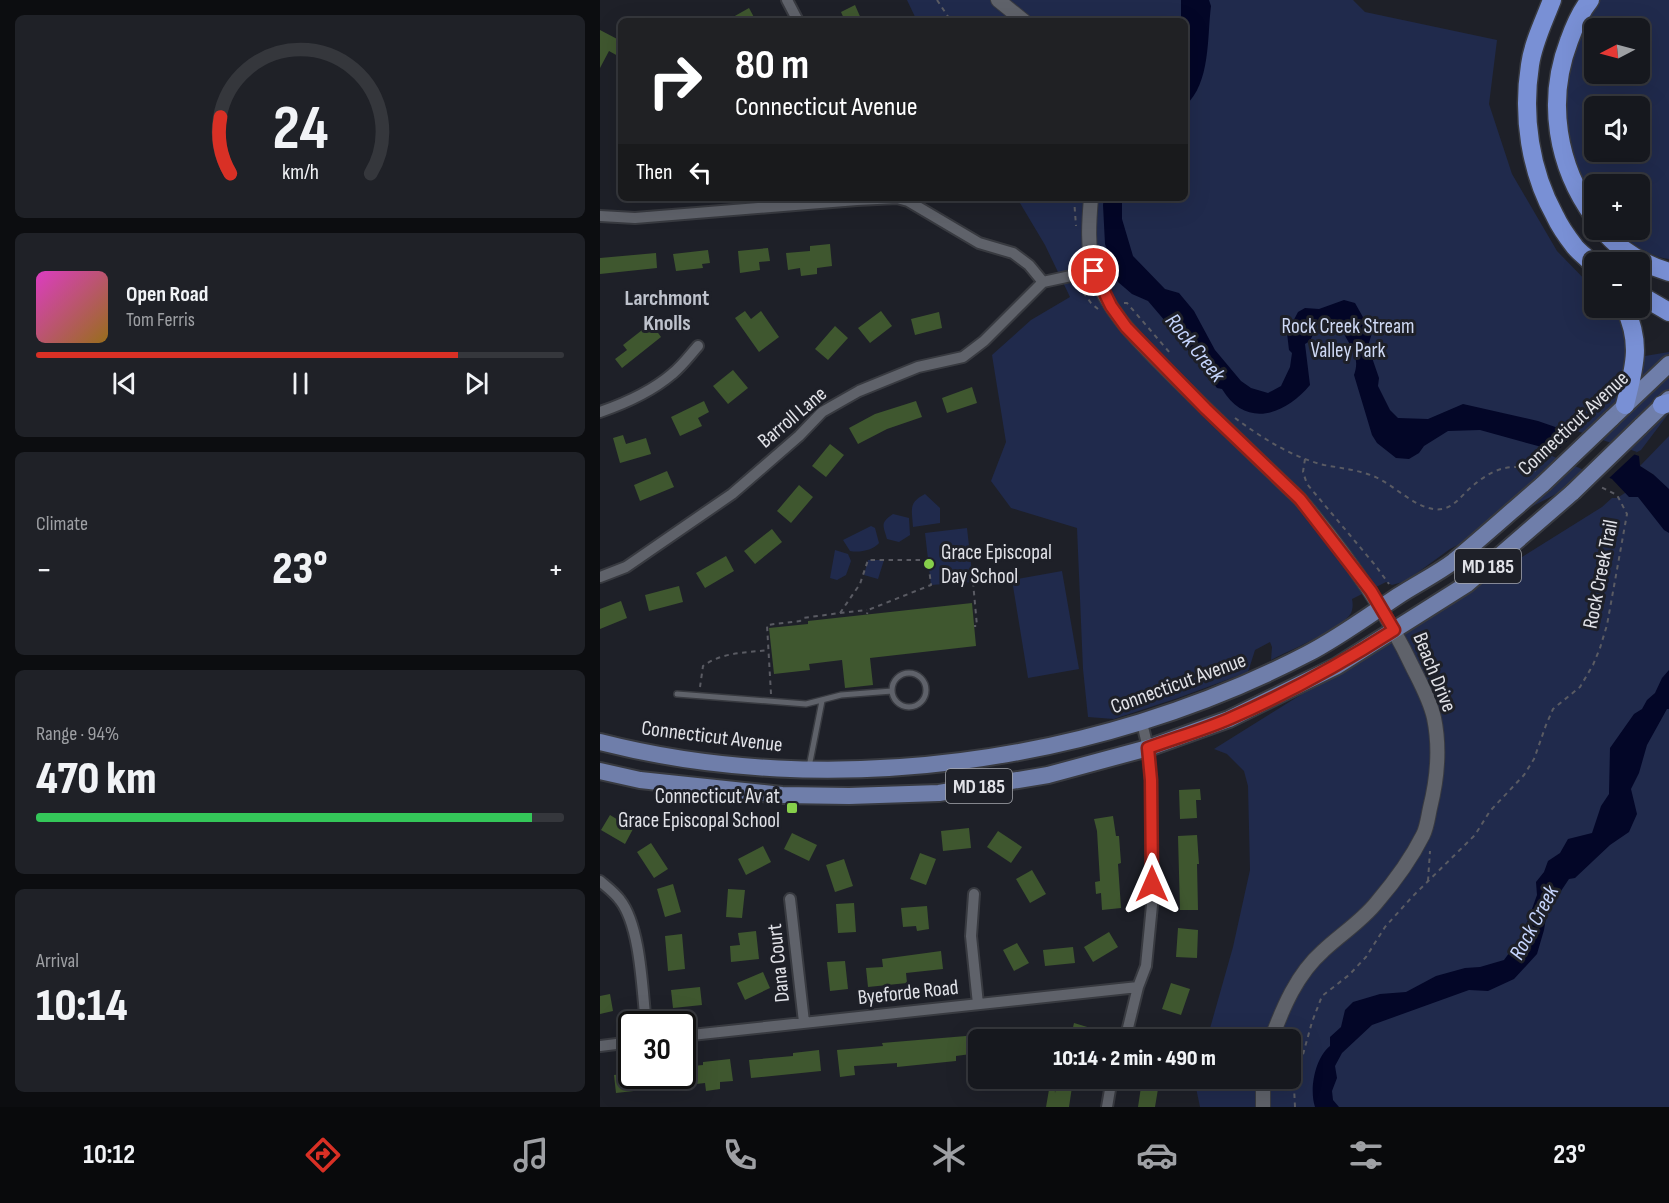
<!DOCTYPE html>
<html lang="en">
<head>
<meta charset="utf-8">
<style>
  body { margin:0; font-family:"Sofia Sans Condensed",sans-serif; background:#1f2127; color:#f1f3f6; height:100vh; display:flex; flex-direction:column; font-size:22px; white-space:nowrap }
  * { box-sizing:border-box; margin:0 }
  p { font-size:20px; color:#9ea0a4 }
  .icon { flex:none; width:33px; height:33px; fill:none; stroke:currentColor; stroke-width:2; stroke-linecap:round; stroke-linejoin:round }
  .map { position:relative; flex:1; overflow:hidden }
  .drawer { display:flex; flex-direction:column; gap:15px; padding:15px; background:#0c0d10; width:600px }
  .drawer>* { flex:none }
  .hud { position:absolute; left:18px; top:18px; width:570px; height:183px; border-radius:9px; box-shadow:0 6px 24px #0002,0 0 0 2px #35373c; background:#202124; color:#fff; overflow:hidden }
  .needle { width:39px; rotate:264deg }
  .controls { position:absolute; left:984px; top:18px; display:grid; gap:12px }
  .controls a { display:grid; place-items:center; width:66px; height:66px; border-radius:9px; background:#16181e; box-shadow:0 6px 24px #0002,0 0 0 2px #35373c; font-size:30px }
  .speed { position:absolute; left:18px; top:1011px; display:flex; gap:12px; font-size:30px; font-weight:700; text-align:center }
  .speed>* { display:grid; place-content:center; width:78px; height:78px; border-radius:50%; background:#16181e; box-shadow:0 6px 24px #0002,0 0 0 2px #35373c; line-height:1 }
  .speed .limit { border:3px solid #111; border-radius:9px; background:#fff; color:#111 }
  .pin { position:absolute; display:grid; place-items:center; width:51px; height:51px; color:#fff; margin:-26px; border:3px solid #fff; border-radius:50%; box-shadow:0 2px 6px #0007 }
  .me { position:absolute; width:66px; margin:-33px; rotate:0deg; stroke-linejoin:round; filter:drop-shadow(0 0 4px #0008) }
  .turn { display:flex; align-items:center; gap:21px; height:126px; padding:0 18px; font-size:27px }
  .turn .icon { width:78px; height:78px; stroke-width:2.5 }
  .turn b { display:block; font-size:42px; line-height:51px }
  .then { display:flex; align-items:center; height:57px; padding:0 18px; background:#0003; gap:12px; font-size:22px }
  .big { font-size:45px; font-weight:800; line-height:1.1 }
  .drawer .card { flex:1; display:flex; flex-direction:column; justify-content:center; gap:9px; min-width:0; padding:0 21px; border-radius:9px; background:#1f2127 }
  .drawer .dial { align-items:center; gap:0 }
  .dial svg { height:156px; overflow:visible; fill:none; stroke:#35373c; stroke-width:7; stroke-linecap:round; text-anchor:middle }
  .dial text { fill:#f1f3f6; stroke:none }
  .song { display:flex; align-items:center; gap:18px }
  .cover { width:72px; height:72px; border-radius:9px; background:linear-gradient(135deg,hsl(310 70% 55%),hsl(40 70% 35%)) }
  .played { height:6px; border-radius:3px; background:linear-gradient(90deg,#d93025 80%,#35373c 80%) }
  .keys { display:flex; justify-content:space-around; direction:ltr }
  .heat { display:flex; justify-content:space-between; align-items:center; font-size:33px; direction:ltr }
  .charge { height:9px; border-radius:4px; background:linear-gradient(90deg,#34c759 94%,#35373c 0) }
  .trip { position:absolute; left:368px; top:1029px; width:333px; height:60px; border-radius:9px; background:#16181e; box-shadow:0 6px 24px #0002,0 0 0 2px #35373c; font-weight:800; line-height:60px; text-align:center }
  .menu { display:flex; height:96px; justify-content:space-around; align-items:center; background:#090a0c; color:#9ea0a4 }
  .menu .icon { width:42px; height:42px }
  .menu .current { color:#d93025 }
  .menu b { font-size:27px; color:#f1f3f6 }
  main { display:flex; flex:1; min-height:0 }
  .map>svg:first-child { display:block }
</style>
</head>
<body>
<main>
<section class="drawer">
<div class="card dial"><svg viewBox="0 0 100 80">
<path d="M14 69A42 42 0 1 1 86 69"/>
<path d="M14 69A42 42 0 0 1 9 40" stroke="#d93025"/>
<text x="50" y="56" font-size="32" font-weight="700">24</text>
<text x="50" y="72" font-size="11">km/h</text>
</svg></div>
<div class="card">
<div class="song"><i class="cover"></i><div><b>Open Road</b><p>Tom Ferris</p></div></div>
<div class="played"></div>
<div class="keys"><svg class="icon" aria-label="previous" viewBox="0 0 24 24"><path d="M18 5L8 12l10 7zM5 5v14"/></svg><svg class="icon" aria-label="pause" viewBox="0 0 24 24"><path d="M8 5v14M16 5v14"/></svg><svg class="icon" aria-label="next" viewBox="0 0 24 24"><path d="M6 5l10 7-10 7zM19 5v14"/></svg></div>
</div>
<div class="card"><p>Climate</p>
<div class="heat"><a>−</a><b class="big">23°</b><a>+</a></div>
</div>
<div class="card"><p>Range · 94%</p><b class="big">470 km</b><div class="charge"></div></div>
<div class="card"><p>Arrival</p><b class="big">10:14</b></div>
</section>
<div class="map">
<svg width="1069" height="1107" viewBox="0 0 1069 1107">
  <rect width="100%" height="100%" fill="#1e2028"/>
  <path fill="#202a4c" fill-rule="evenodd" d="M307 0H753L765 12 897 40 889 104 912 174 957 251 994 289V308H1013L1016 311 1026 341 1025 357 1045 356 1069 352V413L1041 450 850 549 806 581 792 585 786 582 752 599C753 603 753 609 751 613 743 628 688 651 671 660L672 647 670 642 655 650 648 672 578 698 514 719 488 717 483 669 477 528 411 508 391 481 406 442 392 355 431 320 470 297 445 245 417 198H585V21H317Z
    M996 0H1069V259C1049 257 1031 243 1016 230H1040V184H994V206L977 180 960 95 971 47ZM994 28H1040V74H994ZM994 106H1040V152H994Z
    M1069 436V1107H600L595 1083 597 1078H690V1040L607 1039 633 947 650 870 648 786 644 771 627 754 614 749 1002 507 1012 498H1017L1054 475 1040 466Z
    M325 494 340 508V523L313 527C312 509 308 503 325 494Z
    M293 514 309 518 310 535 299 542 287 539C283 525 280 523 293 514Z
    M271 526 275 528 279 543C273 550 260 553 250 551L243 540Z
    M367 528 373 582 331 585 325 533Z
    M235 550 248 554 251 561 246 575 237 580 230 578Z
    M268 560H284L278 579 264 575Z
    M462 571 479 669 428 678 412 580Z"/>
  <path fill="#030627" d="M581 0H609L611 6C607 37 611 83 585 106V21H581Z
    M504 198H522V219L533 256 565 289 579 293 594 311 615 350 641 381 651 388 668 393 681 386 690 367 692 353 689 350 687 333 698 312 705 308 719 309 744 300 755 303 772 333 768 346 779 378 778 386 790 410 798 418 828 419 863 404 938 421 1039 456 1040 466 1054 475 1069 489V533L1064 530 1038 497H1029L1012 479 938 446 880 430 848 431 824 446 819 453 809 459 796 458 777 443 772 435 754 375C762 353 746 343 740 325L731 321H719L710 341 705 344 710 385C685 415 646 429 622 389L617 388 571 328 548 301 532 294 518 282 505 244 503 205Z
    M1069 670V709H1067L1047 745 1039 773 1031 789 1037 814 1029 832 1010 845 975 878 969 879 959 894 949 899 944 930 937 954 914 979 888 991 869 990 772 1025 742 1053 735 1066 737 1078 732 1091 733 1100 739 1107H715C709 1089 715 1058 730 1046V1037L741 1027 745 1010 753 1002 780 994 806 992 836 976 865 968 880 967 904 960 923 934 937 895 936 882 944 872 948 861 960 853 968 839 992 833 1001 806 1009 794 1010 748 1034 714 1042 709 1047 700 1055 693 1062 678Z"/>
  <path fill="#1e2028" d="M977 431 1037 452 1007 480 952 456Z"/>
  <path fill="#3f572f" d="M255 5 262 21H245L241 12Z
    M149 8 156 21H126Z
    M0 30 21 41V51L18 56 9 51 0 68Z
    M230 244 232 266 217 268V274L201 276 200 268 188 270 186 253 210 251V246Z
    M168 248 170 261 159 262 160 270 140 273 138 251Z
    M108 250 110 263 102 264 103 268 76 271 73 254Z
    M56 253 57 268 0 274V258Z
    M145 311 151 319 161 311 179 337 159 352 135 318Z
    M281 311 292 326 270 343 258 328Z
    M339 312 342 328 315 335 311 319Z
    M51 323 61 337 22 368 15 359 27 350 23 345Z
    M235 326 248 338 228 360 215 349Z
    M133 370 148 388 128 404 113 386Z
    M372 387 377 403 347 413 342 398Z
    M104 401 109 412 98 418 102 426 80 436 71 417Z
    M316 401 322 417 287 429 258 444 249 428 275 414Z
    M23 435 26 444 46 438 51 454 20 463 13 438Z
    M230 444 244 455 226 477 212 466Z
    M67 471 74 487 40 501 34 485Z
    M199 485 213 497 191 523 177 511Z
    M172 529 182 542 155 564 144 551Z
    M126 556 134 571 105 588 96 573Z
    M79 586 83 602 49 611 45 595Z
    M21 601 27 618 0 629V609Z
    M372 603 376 646 270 658 273 685 245 688 242 660 209 664 210 670 174 674 169 628 208 624V621Z
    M600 789 601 800H596L597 818 580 819 579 790Z
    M10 815 33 829 25 844 1 830Z
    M513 816 516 836H519L521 863 518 864 521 908 502 910 501 893 496 894 495 882 500 881 497 831 494 819Z
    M369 828 371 848 343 851 341 831Z
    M398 831 422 847 411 863 387 847Z
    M192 833 217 845 209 861 184 849Z
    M597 835 599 864H597L598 910H580L578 836Z
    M51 843 68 869 54 878 37 852Z
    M163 846 171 862 146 875 138 859Z
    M320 853 336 859 326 885 310 879Z
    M244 859 253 886 235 892 226 865Z
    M432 870 446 894 430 903 416 879Z
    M73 884 81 912 65 917 57 889Z
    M128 889 145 890 142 918 126 917Z
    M254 903 256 932 238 933 236 904Z
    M327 906 329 929 317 931 316 926 303 927 301 908Z
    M578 928 598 930 597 958 576 957Z
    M156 931 159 959 131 962 130 946 140 945 138 933Z
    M509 932 518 947 493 962 484 947Z
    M82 934 85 969 68 971 65 936Z
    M417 943 429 963 414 971 403 950Z
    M473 947 475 963 445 966 443 950Z
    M341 951 343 969 306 973 307 983 268 987 266 968 283 967 282 959Z
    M245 961 248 989 230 991 227 962Z
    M163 972 170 988 145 1000 137 983Z
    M571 983 590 989 581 1015 562 1009Z
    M100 987 102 1005 73 1008 71 990Z
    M10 994 13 1011 0 1014V996Z
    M474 1023 494 1029 491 1040H470Z
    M448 1027 450 1040H420L419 1030Z
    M557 1029 584 1038V1040H553Z
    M378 1035V1053L356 1056V1061L297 1067V1063L254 1066 255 1075 240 1077 237 1050 283 1046 282 1043Z
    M219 1050 221 1071 151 1078 149 1060 193 1056V1053Z
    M130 1059 133 1081 120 1082V1089L106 1091 105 1083 16 1093 14 1075 32 1073V1076H82V1067L103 1065V1062Z
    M451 1078H454L455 1093 457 1084 472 1087 469 1107H446Z
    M541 1087 558 1089 555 1107H538Z"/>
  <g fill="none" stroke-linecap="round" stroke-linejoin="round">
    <g stroke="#383a40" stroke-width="8">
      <path id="lane" d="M292 690a17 17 0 1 1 34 0a17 17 0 1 1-34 0Z
        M77 694 206 704 241 695 292 691
        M209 767 222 701"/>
    </g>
    <g stroke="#383a40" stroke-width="14">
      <path id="street" d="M187 0 198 21
        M297 198 308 201 379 243 413 253 429 265 443 282 494 271
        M0 216 35 218 257 200 297 198
        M0 412C26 403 51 392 72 374 82 366 90 355 98 346
        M0 577 26 567 132 494 199 436 222 412 259 391 318 367 363 357 384 341 443 282
        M0 881C7 887 15 893 20 900 41 927 42 991 46 1024
        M374 894 371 936 378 1004
        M190 899 204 1022
        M82 1036 538 987
        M525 1040 538 987 546 966 552 905 551 781 548 748 542 723
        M0 1046 32 1042
        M507 1107 512 1078"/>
    </g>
    <g stroke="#383a40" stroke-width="16">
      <path id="secondary" d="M398 0 424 21
        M491 198C489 221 487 249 494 271 508 315 544 346 574 377 615 418 657 458 700 499 744 551 784 606 813 668 821 684 830 700 834 718 840 747 837 780 830 808 828 817 827 827 823 835 811 859 795 881 777 902 762 921 741 934 723 951 697 974 683 1007 671 1040
        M663 1078V1107"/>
    </g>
    <g stroke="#383a40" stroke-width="20">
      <path id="primary" d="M1011 419 1069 364
        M1040 427 1069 399
        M0 742C230 801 498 763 707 654 738 638 768 616 798 596 816 584 837 574 854 561 884 536 914 509 943 484
        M0 771 40 780 182 795 249 796 339 793 448 775 548 748 629 719 737 666 867 584 973 492"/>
    </g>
    <g stroke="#383a40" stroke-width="21">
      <path id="highway" d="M952 0C944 21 933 43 930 65 922 116 930 171 955 216 960 227 968 238 975 247 981 254 989 259 994 266
        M990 0C980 12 974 27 969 41 946 101 957 166 994 217
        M1003 230C1020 251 1043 264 1069 272
        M1040 295 1069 312
        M1025 405C1034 368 1042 344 1025 308
        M1062 405 1069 403"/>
    </g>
    <path stroke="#5a5b63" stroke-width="2" stroke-dasharray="4.5 4.5" stroke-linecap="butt" d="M337 0 351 21
      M474 198 476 226
      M478 285 491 303 499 310
      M524 303H527L570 353
      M635 418C662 438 692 457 724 465 741 468 758 470 773 476 794 484 819 513 842 509 853 507 860 498 868 490 890 470 909 461 938 471
      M705 459 703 472 707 484 775 565 789 584
      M373 582 377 626H374
      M240 613 267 610
      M822 652 838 683 843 701
      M100 687 103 666C122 652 145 653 168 650
      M171 694 167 625 200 621 203 618 240 613 260 584 268 560H328L331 585 268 610 267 614
      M828 881 830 851
      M695 1107 694 1087 697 1076 712 1022 722 996 749 975 766 957 785 927 812 897 875 835 890 811 924 775 934 759 946 725 953 709 980 687 993 665 1000 648 1007 625 1027 514 1017 495 999 486"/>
    <use href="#lane" stroke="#5f626a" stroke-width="5"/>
    <use href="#street" stroke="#5f626a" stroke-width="10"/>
    <use href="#secondary" stroke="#5f626a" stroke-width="14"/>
    <use href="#primary" stroke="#6f7eaa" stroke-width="16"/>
    <use href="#highway" stroke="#7990d5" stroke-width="18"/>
    <g stroke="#383a40" stroke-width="20" stroke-linecap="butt">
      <path id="primary-bridge" d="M943 484 1011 419
        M973 492 1040 427"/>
    </g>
    <use href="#primary-bridge" stroke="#6f7eaa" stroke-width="16"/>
  </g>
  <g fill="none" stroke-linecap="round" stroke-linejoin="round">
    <g stroke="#8d1f18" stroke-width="15">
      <path id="route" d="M494 271 511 306 526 327 606 409 700 499 771 591 794 630C741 664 688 693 631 718 604 730 575 738 548 748L551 780 552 884"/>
    </g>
    <use href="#route" stroke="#d93025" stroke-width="10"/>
  </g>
  <g fill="#86cf4b" stroke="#1e2028" stroke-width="2">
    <circle cx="329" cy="564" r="6"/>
    <rect x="186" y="802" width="12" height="12" rx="3"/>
  </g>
  <g text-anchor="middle" stroke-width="6" stroke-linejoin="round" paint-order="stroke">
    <g fill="#1e2028" stroke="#a6a8ae" stroke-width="1.5">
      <rect x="855" y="549" width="66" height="34" rx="4.5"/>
      <rect x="346" y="769" width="66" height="34" rx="4.5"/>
    </g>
    <g font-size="20" font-weight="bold" fill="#e1e2e8">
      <text x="888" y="573">MD 185</text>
      <text x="379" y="793">MD 185</text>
    </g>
    <g font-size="21" fill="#cfd9f4" stroke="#1e2028">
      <text x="748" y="333">Rock Creek Stream<tspan x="748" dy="24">Valley Park</tspan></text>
    </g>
    <g font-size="21" fill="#e1e2e8" stroke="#1e2028">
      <text transform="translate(192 417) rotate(-40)" y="7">Barroll Lane</text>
      <text transform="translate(973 423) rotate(-43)" y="7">Connecticut Avenue</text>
      <text transform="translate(1000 574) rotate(-79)" y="7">Rock Creek Trail</text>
      <text transform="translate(835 672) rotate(68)" y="7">Beach Drive</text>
      <text transform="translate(578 683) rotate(-20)" y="7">Connecticut Avenue</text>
      <text transform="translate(112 736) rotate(7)" y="7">Connecticut Avenue</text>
      <text transform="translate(178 963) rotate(-96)" y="7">Dana Court</text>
      <text transform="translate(308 992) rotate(-6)" y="7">Byeforde Road</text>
    </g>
    <g font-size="21" fill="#e1e2e8" stroke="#1e2028" text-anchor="start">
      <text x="341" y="559">Grace Episcopal<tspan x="341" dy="24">Day School</tspan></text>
      <text x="180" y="803" text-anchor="end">Connecticut Av at<tspan x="180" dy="24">Grace Episcopal School</tspan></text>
    </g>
    <g font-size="22" font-weight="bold" fill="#bec2cc" stroke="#1e2028">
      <text x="67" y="305">Larchmont<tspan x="67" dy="25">Knolls</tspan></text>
    </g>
    <g font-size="22" font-style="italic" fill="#c6d5fd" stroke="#1e2028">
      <text transform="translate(596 347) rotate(51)" y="8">Rock Creek</text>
      <text transform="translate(933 922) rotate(-62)" y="8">Rock Creek</text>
    </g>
  </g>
</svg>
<div class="controls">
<a><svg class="needle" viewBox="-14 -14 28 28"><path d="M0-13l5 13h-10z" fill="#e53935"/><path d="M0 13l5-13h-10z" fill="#9ea0a4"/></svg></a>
<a><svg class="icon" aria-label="sound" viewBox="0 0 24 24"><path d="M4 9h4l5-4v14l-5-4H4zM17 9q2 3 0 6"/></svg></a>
<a>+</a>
<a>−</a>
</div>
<div class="speed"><div class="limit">30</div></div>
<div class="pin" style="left:494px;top:271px;background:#d93025"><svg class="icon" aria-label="arrive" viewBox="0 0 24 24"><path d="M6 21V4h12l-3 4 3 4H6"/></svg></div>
<svg class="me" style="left:552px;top:884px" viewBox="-20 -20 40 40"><path d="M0-17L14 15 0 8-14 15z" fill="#d93025" stroke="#fff" stroke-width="4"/></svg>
<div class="trip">10:14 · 2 min · 490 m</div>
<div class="hud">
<div class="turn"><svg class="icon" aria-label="right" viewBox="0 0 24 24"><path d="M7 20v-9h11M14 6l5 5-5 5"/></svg><div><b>80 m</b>Connecticut Avenue</div></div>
<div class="then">Then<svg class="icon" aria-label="left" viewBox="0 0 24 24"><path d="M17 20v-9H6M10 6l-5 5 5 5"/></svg></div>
</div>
</div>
</main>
<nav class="menu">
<b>10:12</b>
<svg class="icon current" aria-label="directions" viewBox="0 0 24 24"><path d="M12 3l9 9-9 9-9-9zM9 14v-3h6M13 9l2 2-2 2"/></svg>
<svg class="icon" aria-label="music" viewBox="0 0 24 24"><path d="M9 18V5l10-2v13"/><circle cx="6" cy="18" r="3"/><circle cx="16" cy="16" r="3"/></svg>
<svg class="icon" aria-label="phone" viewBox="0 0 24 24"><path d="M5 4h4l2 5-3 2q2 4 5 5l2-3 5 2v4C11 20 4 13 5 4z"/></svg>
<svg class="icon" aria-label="climate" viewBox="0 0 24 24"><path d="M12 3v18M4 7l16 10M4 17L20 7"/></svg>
<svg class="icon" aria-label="car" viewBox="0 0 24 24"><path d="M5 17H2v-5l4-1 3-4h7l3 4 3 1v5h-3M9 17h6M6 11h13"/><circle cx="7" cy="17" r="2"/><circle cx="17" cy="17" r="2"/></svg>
<svg class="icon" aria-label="filters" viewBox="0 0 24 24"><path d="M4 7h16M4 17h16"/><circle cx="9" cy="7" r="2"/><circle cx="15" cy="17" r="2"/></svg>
<b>23°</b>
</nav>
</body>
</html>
